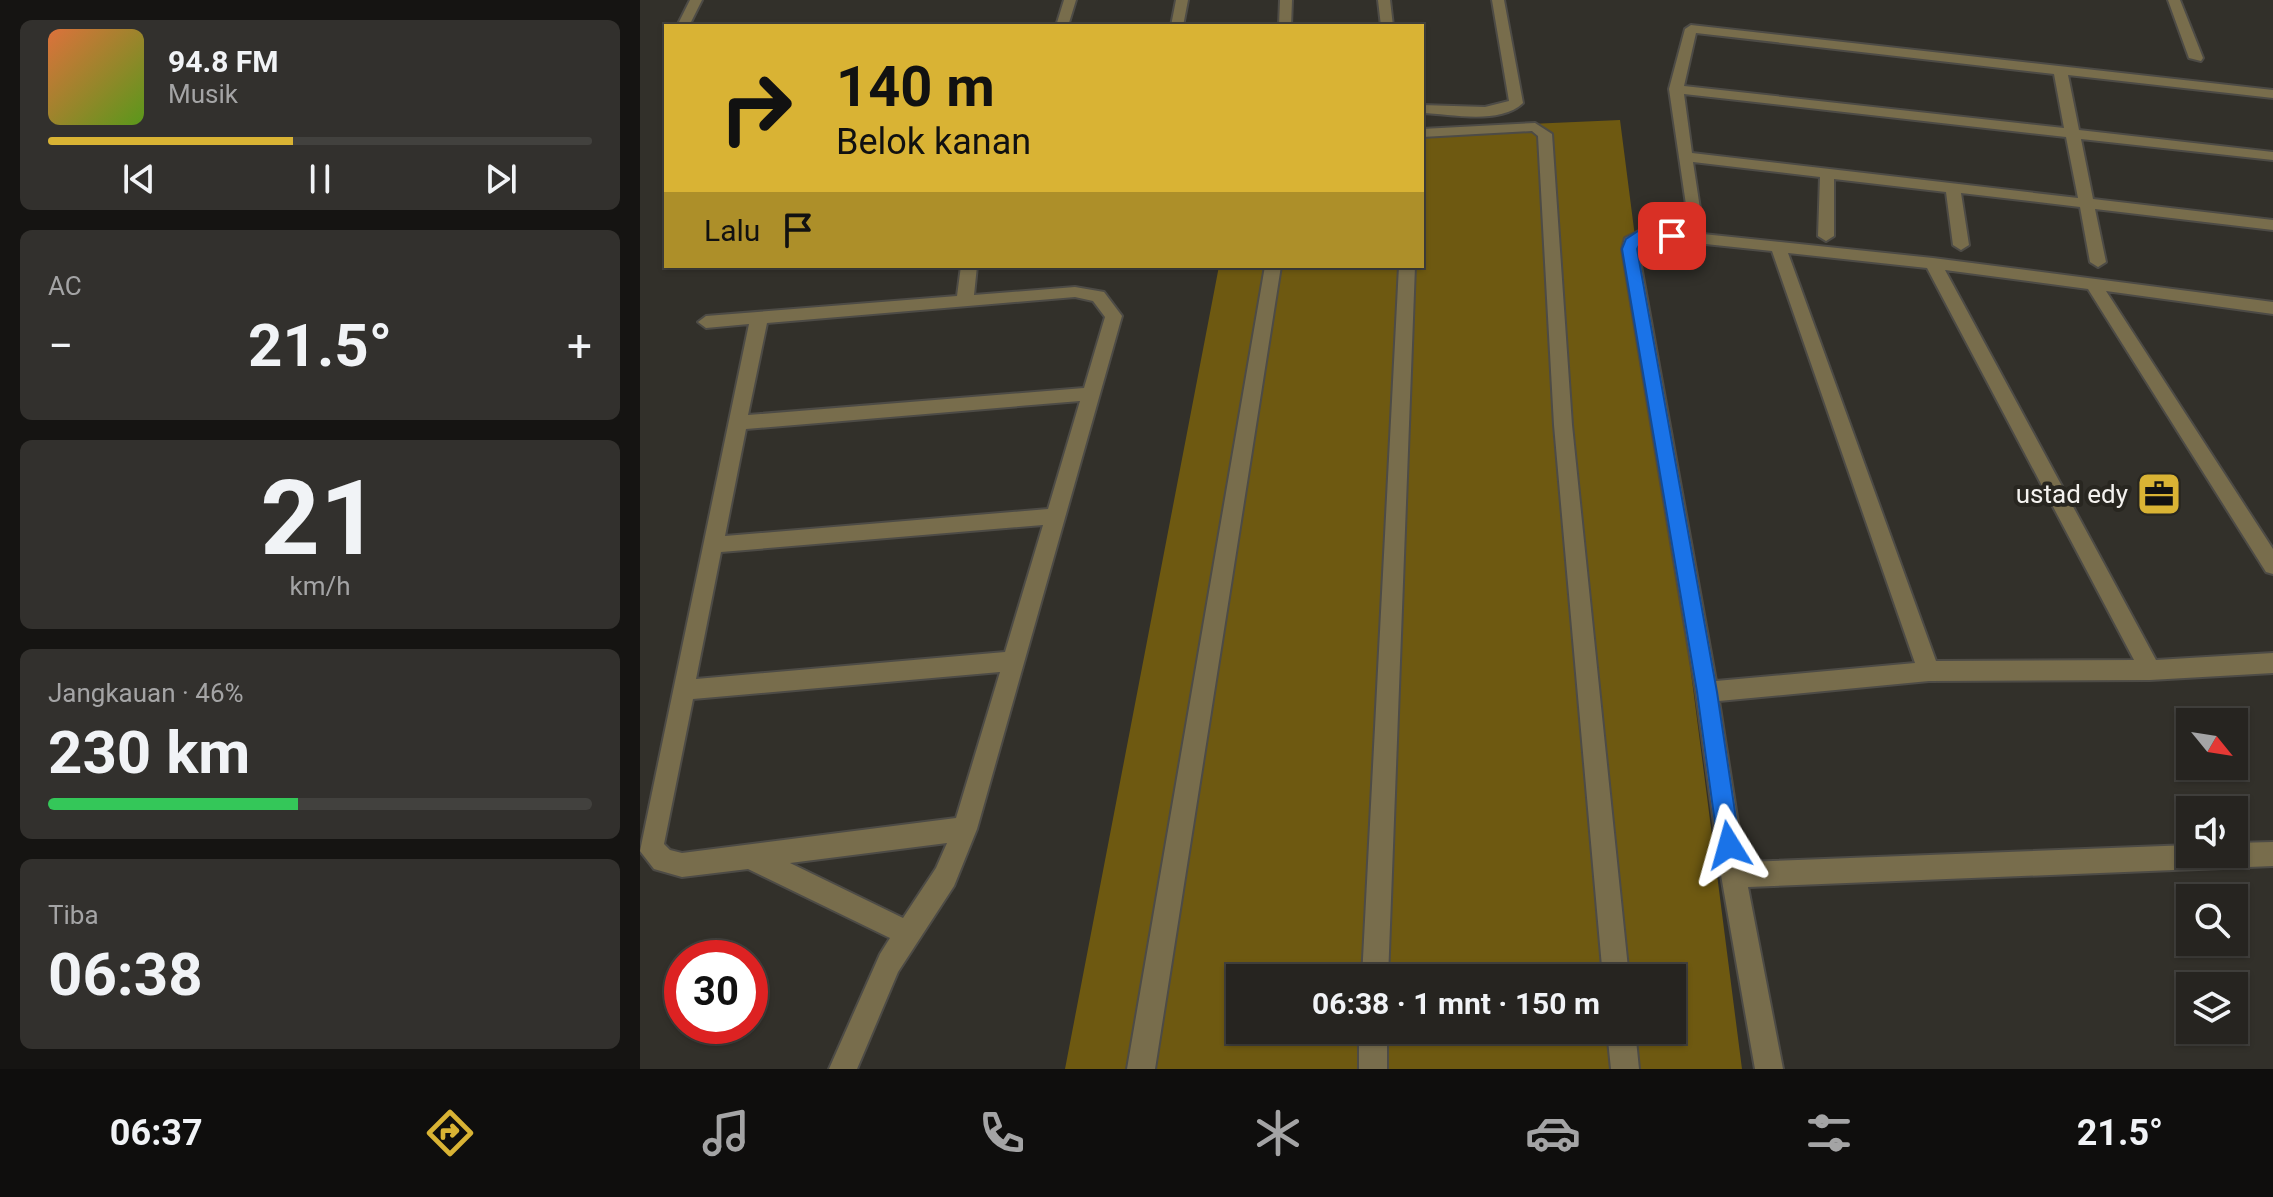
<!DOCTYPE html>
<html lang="id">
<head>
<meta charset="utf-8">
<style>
  body { margin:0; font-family:Roboto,sans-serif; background:#32302d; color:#f1f3f6; height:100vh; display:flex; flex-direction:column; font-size:30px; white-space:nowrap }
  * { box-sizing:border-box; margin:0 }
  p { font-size:26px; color:#a4a4a5 }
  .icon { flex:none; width:44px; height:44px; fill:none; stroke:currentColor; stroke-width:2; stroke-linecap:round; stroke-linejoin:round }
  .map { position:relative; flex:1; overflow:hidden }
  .drawer { display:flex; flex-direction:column; gap:20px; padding:20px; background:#151412; width:640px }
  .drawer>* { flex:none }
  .hud { position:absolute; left:24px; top:24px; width:760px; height:244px; border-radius:0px; box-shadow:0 2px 6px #0004,0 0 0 2px #42413e; background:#d9b334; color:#111; overflow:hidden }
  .needle { width:52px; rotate:120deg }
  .buttons { position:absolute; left:1536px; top:708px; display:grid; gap:16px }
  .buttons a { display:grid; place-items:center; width:72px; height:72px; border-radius:0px; background:#262420; box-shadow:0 2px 6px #0004,0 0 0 2px #42413e; font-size:40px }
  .speed { position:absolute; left:24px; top:940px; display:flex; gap:16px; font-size:40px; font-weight:700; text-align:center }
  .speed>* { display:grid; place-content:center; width:104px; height:104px; border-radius:50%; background:#262420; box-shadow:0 2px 6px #0004,0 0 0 2px #42413e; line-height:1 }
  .speed .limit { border:12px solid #d22; background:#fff; color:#111 }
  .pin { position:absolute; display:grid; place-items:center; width:68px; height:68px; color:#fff; margin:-34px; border-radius:16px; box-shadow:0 4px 12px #0006 }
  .me { position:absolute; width:88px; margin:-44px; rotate:352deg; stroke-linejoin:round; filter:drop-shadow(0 0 6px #0008) }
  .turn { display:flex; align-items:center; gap:28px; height:168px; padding:0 40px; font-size:36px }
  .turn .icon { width:104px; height:104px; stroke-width:2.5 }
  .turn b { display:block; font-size:56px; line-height:68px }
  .then { display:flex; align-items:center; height:76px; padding:0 40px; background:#0003; gap:16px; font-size:30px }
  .big { font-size:60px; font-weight:700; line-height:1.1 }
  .drawer .widget { flex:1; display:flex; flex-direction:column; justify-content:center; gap:12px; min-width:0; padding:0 28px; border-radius:12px; background:#32302d }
  .drawer .dial { align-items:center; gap:0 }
  .dial b { font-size:104px; line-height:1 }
  .song { display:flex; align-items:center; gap:24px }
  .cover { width:96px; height:96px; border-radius:12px; background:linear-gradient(135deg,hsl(20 70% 55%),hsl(90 70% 35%)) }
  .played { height:8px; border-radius:4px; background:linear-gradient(90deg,#d9b334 45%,#42413e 45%) }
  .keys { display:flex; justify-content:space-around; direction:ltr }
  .heat { display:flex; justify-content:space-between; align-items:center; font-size:44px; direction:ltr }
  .charge { height:12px; border-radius:6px; background:linear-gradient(90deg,#34c759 46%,#42413e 0) }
  .trip { position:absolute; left:586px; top:964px; width:460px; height:80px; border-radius:0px; background:#262420; box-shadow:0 2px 6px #0004,0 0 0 2px #42413e; font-weight:700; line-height:80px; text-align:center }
  .tab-bar { display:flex; height:128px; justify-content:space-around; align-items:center; background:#0f0e0d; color:#a4a4a5 }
  .tab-bar .icon { width:56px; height:56px }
  .tab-bar .active { color:#d9b334 }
  .tab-bar b { font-size:36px; color:#f1f3f6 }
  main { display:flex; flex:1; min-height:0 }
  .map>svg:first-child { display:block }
</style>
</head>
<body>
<main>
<section class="drawer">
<div class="widget">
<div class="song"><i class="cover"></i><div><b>94.8 FM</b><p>Musik</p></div></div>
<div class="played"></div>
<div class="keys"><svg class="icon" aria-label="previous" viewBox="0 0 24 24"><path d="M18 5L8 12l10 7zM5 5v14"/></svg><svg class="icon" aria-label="pause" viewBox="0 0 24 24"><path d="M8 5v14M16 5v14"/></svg><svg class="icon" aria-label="next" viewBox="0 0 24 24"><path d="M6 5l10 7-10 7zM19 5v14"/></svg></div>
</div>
<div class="widget"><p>AC</p>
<div class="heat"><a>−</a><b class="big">21.5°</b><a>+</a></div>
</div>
<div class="widget dial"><b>21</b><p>km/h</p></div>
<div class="widget"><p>Jangkauan · 46%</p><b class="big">230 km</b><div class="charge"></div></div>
<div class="widget"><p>Tiba</p><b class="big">06:38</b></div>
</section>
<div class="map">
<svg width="1633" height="1069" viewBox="0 0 1633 1069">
  <rect width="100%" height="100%" fill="#32302a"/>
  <path fill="#6e5911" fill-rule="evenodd" d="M980 120 1102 1069H425L579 266H782V129ZM600 978H1032V1030H600Z"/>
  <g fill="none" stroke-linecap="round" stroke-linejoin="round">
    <g stroke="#4d4b46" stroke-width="4">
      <path id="minor" d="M50 0H62L49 26H37Z
        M424 0H436L428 26H416Z
        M536 0H548L543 26H531Z
        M640 0H652L651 26H639Z
        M738 0H750L753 26H741Z
        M852 0H864L883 103C860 125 811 114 782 113V105L845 107 869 101Z
        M1528 0H1540L1563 58 1561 61 1549 58Z
        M1051 25 1633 90V98L1428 75 1439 130 1633 152V160L1441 139 1453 199 1633 220V230L1455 209 1466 262 1458 267 1450 262 1440 207 1321 193 1329 245 1321 250 1313 245 1306 192 1194 179V236L1186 241 1178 236 1180 177 1053 162 1062 222 1059 225H1049L1029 89 1045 29ZM1056 33 1414 74 1424 128 1044 86ZM1044 94 1426 137 1438 198 1052 153Z
        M895 123 912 134 932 425 989 978H963L914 425 898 136 892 131 782 137V129Z
        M1005 228 1293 258 1633 302V314L1466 291 1633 549V574L1626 572 1448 289 1305 270 1516 660 1633 653V673L1510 680 1289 681 1079 701 1104 862 1550 845V854H1594V843L1633 842V866L1108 887 1143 1069H1115L1081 875 1056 692 982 249 985 238ZM1008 238 1132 251 1275 663 1076 681 998 249 999 244ZM1148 253 1287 268 1494 660 1296 661Z
        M321 266H337L334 295 435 287 464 292 482 316 337 829 314 886 258 972 217 1069H189L240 954 250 938 108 869 42 877 14 869 0 851 109 324 66 328 58 322 66 316 317 296ZM435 297 453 301 465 317 444 388 108 415 127 323ZM440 401 408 509 85 536 106 429ZM403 525 365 652 56 679 81 552ZM360 672 316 818 42 853 30 850 24 844 53 699ZM307 843 296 868 263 918 150 863Z
        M625 266H641L515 1069H487Z
        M759 266H775L748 978H722Z
        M719 1030H747V1069H719Z
        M967 1030H995L999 1069H971Z"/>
    </g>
    <use href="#minor" fill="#786d4c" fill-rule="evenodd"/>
  </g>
  <path fill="#1a73e8" stroke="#114b97" stroke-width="2" d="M998 231 1032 232 1039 236 1032 240H1002L997 249 1077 692 1100 845 1097 852 1089 855 1081 852 1078 845 1057 692 982 249 986 239Z"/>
  <defs>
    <g id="office-square" transform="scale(2.3)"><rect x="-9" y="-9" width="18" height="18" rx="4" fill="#d9b334" stroke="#282620"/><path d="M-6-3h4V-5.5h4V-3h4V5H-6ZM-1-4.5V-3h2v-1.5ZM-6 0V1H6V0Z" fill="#111"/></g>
  </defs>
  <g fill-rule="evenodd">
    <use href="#office-square" x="1519" y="494"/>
  </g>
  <g text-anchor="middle" stroke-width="8" stroke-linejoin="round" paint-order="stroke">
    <g font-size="26" fill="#f4f2ef" stroke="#282620" text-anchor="end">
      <text x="1488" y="503">ustad edy</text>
    </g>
  </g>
</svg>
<div class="buttons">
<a><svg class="needle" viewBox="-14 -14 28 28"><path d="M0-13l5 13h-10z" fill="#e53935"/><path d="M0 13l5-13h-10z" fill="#a4a4a5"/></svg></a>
<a><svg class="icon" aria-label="sound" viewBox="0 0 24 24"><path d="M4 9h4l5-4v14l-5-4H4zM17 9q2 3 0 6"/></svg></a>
<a><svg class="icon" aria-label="search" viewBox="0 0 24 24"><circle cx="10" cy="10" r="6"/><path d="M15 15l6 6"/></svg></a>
<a><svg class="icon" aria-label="layers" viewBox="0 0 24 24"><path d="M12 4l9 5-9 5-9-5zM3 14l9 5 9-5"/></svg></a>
</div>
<div class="speed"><div class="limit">30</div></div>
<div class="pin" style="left:1032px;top:236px;background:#d93025"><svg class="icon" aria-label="arrive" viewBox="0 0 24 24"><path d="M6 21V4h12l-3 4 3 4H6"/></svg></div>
<svg class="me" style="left:1089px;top:845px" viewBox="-20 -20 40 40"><path d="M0-17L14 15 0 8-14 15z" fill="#1a73e8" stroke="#fff" stroke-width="4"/></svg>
<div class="trip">06:38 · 1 mnt · 150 m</div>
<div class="hud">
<div class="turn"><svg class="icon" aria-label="right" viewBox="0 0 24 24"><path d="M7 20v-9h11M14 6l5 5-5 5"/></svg><div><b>140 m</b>Belok kanan</div></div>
<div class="then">Lalu<svg class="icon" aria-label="arrive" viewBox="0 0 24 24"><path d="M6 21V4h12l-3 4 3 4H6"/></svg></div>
</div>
</div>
</main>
<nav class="tab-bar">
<b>06:37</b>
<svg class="icon active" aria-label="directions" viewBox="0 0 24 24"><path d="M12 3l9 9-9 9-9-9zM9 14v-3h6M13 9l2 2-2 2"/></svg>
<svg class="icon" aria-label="music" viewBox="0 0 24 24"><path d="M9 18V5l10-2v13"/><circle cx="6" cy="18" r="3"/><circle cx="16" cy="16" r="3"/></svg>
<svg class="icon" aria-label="phone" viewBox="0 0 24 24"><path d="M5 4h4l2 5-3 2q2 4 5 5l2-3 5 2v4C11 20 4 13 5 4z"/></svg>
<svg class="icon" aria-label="climate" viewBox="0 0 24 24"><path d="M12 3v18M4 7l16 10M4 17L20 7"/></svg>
<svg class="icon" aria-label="car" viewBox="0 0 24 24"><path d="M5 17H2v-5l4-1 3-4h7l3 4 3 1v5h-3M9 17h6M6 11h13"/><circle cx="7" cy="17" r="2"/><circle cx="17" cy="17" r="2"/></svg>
<svg class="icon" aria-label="filters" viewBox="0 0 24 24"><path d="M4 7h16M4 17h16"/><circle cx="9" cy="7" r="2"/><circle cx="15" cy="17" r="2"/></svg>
<b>21.5°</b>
</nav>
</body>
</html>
